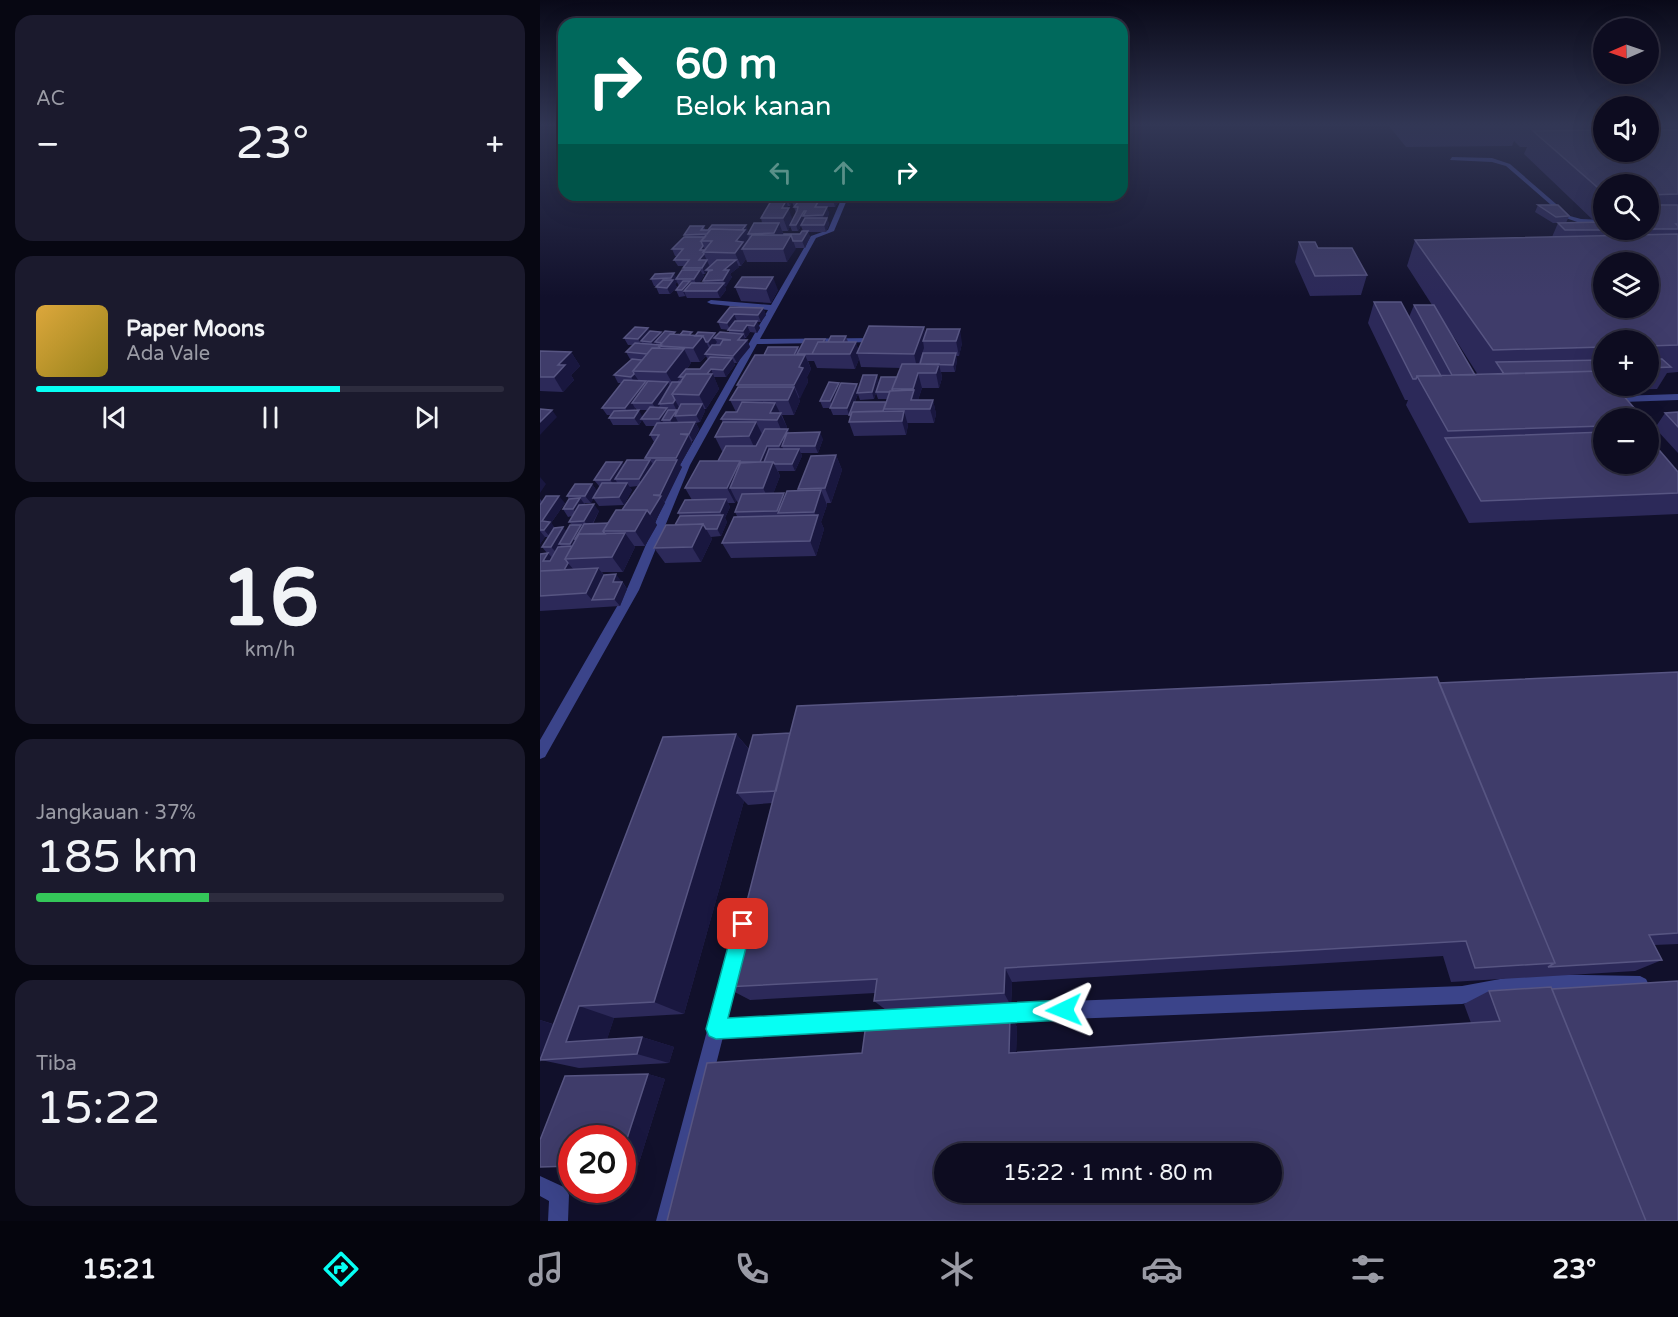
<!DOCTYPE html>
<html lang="id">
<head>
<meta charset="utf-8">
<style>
  body { margin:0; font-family:"Varela Round",sans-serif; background:#1b1a2d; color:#f1f3f6; height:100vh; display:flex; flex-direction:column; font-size:22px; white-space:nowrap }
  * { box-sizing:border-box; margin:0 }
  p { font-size:20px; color:#9a9ba5 }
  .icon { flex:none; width:33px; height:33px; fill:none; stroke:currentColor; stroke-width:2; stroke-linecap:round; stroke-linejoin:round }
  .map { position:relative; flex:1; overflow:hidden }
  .sheet { display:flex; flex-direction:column; gap:15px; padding:15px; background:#070712; width:540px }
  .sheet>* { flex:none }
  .hud { position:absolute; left:18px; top:18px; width:570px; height:183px; border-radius:18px; box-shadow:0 6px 24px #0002,0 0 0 2px #2d2c3e; background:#00695c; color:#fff; overflow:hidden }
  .needle { width:39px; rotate:268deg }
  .buttons { position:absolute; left:1053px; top:18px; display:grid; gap:12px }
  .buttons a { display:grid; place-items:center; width:66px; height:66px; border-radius:50%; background:#0d0c20; box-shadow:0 6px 24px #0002,0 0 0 2px #2d2c3e; font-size:30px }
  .speed { position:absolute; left:18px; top:1125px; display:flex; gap:12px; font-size:30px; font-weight:700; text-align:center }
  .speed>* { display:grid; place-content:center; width:78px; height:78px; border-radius:50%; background:#0d0c20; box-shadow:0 6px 24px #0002,0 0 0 2px #2d2c3e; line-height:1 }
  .speed .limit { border:9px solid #d22; background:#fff; color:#111 }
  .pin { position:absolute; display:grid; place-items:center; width:51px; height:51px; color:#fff; margin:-26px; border-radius:12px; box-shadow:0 3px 9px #0006 }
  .me { position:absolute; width:66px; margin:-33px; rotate:268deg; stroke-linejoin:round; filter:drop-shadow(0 0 4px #0008) }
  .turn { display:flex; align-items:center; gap:21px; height:126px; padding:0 18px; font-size:27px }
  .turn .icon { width:78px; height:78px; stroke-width:2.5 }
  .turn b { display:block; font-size:42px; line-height:51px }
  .lanes { display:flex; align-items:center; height:57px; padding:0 18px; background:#0003; justify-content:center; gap:30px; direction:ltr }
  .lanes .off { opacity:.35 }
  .big { font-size:45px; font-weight:600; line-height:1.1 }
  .sheet .tile { flex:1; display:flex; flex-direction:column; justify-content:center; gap:9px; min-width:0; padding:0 21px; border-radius:18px; background:#1b1a2d }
  .sheet .dial { align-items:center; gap:0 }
  .dial b { font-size:78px; line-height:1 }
  .song { display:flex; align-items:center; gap:18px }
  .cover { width:72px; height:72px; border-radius:9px; background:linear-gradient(135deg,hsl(40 70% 55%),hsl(50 70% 35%)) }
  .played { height:6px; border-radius:3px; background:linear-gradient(90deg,#06fff3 65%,#2d2c3e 65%) }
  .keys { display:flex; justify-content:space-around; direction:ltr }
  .heat { display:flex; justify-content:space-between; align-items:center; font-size:33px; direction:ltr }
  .charge { height:9px; border-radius:4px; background:linear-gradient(90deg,#34c759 37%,#2d2c3e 0) }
  .trip { position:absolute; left:394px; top:1143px; width:348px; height:60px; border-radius:30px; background:#0d0c20; box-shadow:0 6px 24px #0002,0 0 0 2px #2d2c3e; font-weight:600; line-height:60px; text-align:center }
  .tab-bar { display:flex; height:96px; justify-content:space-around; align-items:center; background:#05050d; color:#9a9ba5 }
  .tab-bar .icon { width:42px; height:42px }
  .tab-bar .active { color:#06fff3 }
  .tab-bar b { font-size:27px; color:#f1f3f6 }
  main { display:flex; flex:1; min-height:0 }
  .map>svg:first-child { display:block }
</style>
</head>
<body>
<main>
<section class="sheet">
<div class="tile"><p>AC</p>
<div class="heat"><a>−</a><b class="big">23°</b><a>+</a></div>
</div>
<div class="tile">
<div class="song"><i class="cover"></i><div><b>Paper Moons</b><p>Ada Vale</p></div></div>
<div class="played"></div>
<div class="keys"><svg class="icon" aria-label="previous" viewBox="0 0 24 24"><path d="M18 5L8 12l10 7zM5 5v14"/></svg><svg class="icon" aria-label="pause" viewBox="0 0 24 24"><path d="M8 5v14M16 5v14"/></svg><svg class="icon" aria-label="next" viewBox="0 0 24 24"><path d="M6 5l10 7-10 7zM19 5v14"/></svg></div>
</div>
<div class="tile dial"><b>16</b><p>km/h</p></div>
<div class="tile"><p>Jangkauan · 37%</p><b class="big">185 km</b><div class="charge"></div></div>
<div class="tile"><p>Tiba</p><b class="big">15:22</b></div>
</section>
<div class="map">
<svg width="1138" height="1221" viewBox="0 0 1138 1221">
  <rect width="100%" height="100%" fill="#11102b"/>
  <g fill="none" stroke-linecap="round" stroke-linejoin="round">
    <path fill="#3b448a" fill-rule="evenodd" d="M912 157 952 158 970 164 1030 216 1041 219 1064 220V224L1040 223 1026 218 966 166 952 162 910 160Z
      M1138 394V400L1083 402 1082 406 1089 418H1081L1072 406 1077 397 1080 396Z
      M190 967 196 969 198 975 187 1020 477 1003 922 986 988 974 1100 976 1106 979 1109 985 1106 991 1100 994 988 992 922 1004 477 1021 183 1037 136 1221H116L182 975 184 969Z"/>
    <path fill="#3b448a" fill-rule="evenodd" d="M303 195H309L294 231 276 238 220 339 338 338 342 340 338 342 217 344 150 465 99 590 5 757 0 759V740L87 589 140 465 228 310 171 304 167 302 171 300 231 305 271 236 288 230Z
      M0 1176 26 1188 29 1195 28 1221H8L9 1201 0 1196Z"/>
  </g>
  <path fill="#2c2959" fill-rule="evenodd" d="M849 126H1064V152H1108V126H1138V372L1127 373 1117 389 1078 390 1064 418V464L1138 472V514L929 523 866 405 868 400H865L828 323 834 302 869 317 874 305H892L867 266 875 240 1012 237 1018 223 1108 230V184H1064V220H1053L984 154 987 147H980L974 141 972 146 866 147ZM912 334 938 375H935ZM1064 340H1108V386H1064Z
    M238 195H300L298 199 299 201 295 207H287L289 214 287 218 289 224 286 232H268L270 237 265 248H255L247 262H207L206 259 201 266H198L199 267 190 274 192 277 185 287 186 290 180 298H147L146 296 139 297 136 290 139 286 137 282 135 284 137 287 130 294H119L116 287 117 286H114L111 279 115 274 137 278 144 270 143 268 144 266H138L134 260 137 256H135L132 249 145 237 144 235 164 226 165 230 208 231 207 233 209 239 208 234 222 223 221 218 240 201ZM252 202 256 213 252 220 247 206H250ZM250 226 252 231H258L261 226 263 231 260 234 244 235 242 231H248ZM167 271 168 273 163 281 164 283H159L164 276 163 274H165Z
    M998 205 1029 216 1026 223H1013L995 212Z
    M759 242 778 248 827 275 821 295 770 296 755 262Z
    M195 287 238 290 231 303 201 301Z
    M190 307 223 308 226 315 221 322H217L220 328 217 333 210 332 206 338H204L205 340H207L210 347 197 363H194L195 365 186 377H174L179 389 166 409H164L165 411 160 422 156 423 159 429 153 441H152V443L140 465 142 467 124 502 125 503 115 522 117 525 105 546H94L95 547 83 572H62L64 575 82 581 87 589 80 606 0 611V554L7 553 2 547 8 537H5L0 544V499L2 501 25 503 11 523 15 528 27 531 32 525 29 522 32 516 28 517 23 509 29 499 27 496 52 484 57 491 60 487 54 480 82 462 84 465 106 460 105 458 114 442 110 435 115 426H106L102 420 99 425H73L69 418 70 415H67L62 408 82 383H78L74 375 92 359H90L86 352 93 345H88L84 338 110 332H121L122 335H176L189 333V330L181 329 178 322ZM166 356 168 360 160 369H147L151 363V362H160ZM95 408 97 410H107L103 417 94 411ZM98 486 82 510 68 523 53 524 59 511 45 504 44 503H51L53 498 59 506 84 505 92 490 89 487Z
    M384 327 385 334 387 329 422 343 419 356H416L417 360 415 372H401L402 378 399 388H382L378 400H393L396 414 394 423H367L368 425 366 435 314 436 309 422 310 417 309 415H293L290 408H283L280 401 299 383 300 386 319 389 339 382 357 377 361 368 321 367 319 359 315 369 277 368 274 361H268L271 369 267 377 268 382 259 399 260 401 254 415H242L247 427 246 429H248L249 433 283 439 278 453H261L262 456 255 471H238L240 476 233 494 245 496 259 491 258 489 296 455 302 470 291 503H287V505L281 522 284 529 276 556 191 558 182 543 197 516 195 512 198 503 196 500 195 503H188L190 507 185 518 187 522 181 536 171 537 172 539 161 562 125 563 114 548 135 525 140 516 138 513 152 500 145 488 178 461 183 451H182L175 437 183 422 181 419 196 412 190 400 198 387 197 385 224 355 258 347 259 350 285 339 286 342H288L306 336 308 342H316L318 350ZM336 393 338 399H347L346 402H315L318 394 320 400 334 399Z
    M0 351 31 352 40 366 31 375 34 380 23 392 0 391Z
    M1138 412V453L1115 428 1125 413Z
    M1138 672V944L1114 945 1122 960 1095 971 911 982 903 956 472 982 471 1006 350 1013 334 1001 335 993 210 1000 185 987 232 803 208 805 204 801 144 1014 74 1018 67 1039 102 1037 134 1047 129 1063 39 1068 1 1060 0 1062V1020L13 1024 196 734 209 749 250 733 899 683Z
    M949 991 1138 1221 322 1053 470 1016 477 1027 476 1052 931 1023 924 1004Z
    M108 1074 125 1079 98 1166H82V1138H32V1167H0V1140Z"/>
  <path fill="#19173f" d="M246 195H249L252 202 250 206Z
    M292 195H297L299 201 295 207Z
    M246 201 253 221 250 225V226L248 231 243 218 242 208Z
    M287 207 289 214 284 222 283 215Z
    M264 211 265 216H263L265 219 258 231 256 225Z
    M287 218 289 224 286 232 284 225Z
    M239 223 244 236 239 247 234 233Z
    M206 225 208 231 207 233 210 243 202 249 206 259 201 266 195 253 196 241 201 230Z
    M268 231 270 237 265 248 262 241Z
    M251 235 256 249 247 262 243 249Z
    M163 246 166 252H163L170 267 166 270 167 271 165 274 159 260 160 250Z
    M196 260 199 267 190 274 192 277 186 287 183 280 184 270Z
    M160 270 164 276 157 286 154 279Z
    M134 273 137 279H136L137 282 135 284 137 287 130 294 127 288 133 281 131 278Z
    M233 277 238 290 231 303 226 289Z
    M150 281 153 288 144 291 146 296V297L142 290Z
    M184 283 186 290 180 298 177 291Z
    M223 308 226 315 221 322 218 315Z
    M194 314 197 321 190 330 187 323Z
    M217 321 220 328 217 333 214 326Z
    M207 325 210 332 206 338 203 331Z
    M384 327 387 341H383L384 348 377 368 374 354Z
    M108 328 112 335 101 341 103 345 102 346 98 339Z
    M420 329 422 343 419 356 416 341Z
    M121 332 124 339 115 342 118 346 115 349 111 342Z
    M175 333 178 338H174L177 342 172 349 168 342Z
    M203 334 206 341 198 340Z
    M163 336 170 350 165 354 166 356 160 362 153 348Z
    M207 340 210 347 197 363 193 356Z
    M316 342 319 353H317L319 359 315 369 310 354Z
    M144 349 151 363 141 377H139L140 378 134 386 126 372Z
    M31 352 40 366 31 375 34 380 23 392 14 377 18 365Z
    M416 353 417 360 415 372 413 365Z
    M265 355 271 369 267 377 268 382 260 399 254 385 259 367Z
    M192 358 195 365 186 377 183 370Z
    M399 364 402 378 399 388 396 373Z
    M171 369 179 389 166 409 159 395 164 378Z
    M378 373 382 388 377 403 371 400 373 391V389Z
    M94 374 99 381 95 384 91 377Z
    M337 375 339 382 334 399 332 392Z
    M106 381 110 388 92 403 95 408 90 416 85 408Z
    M128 382 132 389 119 404 120 405 117 410 112 403Z
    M299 383 302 390 293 408 290 401Z
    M317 384 319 391 317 393 318 394 309 415 307 408Z
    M254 387 260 401 254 415 248 400Z
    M135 400 139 407 137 411 133 403Z
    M393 400 396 414 394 423 390 409Z
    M235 403 247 427 243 434 237 420 230 413Z
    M162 404 165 411 160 422 156 415Z
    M127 408 131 415 122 420 124 425 123 426 119 419Z
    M12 410 17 417 0 435V422Z
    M99 410 103 418 101 419 102 420 99 425 94 418Z
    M137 410 141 416H135L138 422 135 427 130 420Z
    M364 411 368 425 366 435 362 421Z
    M155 422 159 429 153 441 149 434Z
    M216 422 223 436 216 451 209 436Z
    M248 429 251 436 242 446 244 451 242 453 239 446Z
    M280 432 283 439 278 453 275 446Z
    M148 435 152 443 140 465 142 467 125 502 120 495 137 460 136 458Z
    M227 446 230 453 226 464 218 466Z
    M259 449 262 456 255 471 252 464Z
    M296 455 302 470 291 503 285 488Z
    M110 460 115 467 103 486 99 479Z
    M200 461 208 476 190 488 196 500 195 503 187 488Z
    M82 462 87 469 75 479 78 484 76 487 70 480Z
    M233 462 240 476 230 502 223 488Z
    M0 477 6 484 0 493Z
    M87 483 92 490 84 505 79 497Z
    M52 484 58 492 51 503 45 496Z
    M281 490 287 505 281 522 284 529 276 556 270 541 277 519 274 512Z
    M244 493 250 508 238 513 244 525 237 511Z
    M19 496 25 503 11 523 16 529 10 537 4 530 2 521Z
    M121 496 125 503 115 522 110 514Z
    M40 498 46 506 39 516 33 509Z
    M186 499 190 507 185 518 187 522 181 536 177 529 182 517 180 512Z
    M54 504 59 511 50 528 44 521Z
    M107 510 117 525 105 546 95 531Z
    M163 524 172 539 161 562 152 547Z
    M41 525 47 532 35 539 40 545 36 550 30 544Z
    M23 527 29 535 19 544 22 547 18 554 11 547Z
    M0 531 5 537 0 544Z
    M85 533 95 547 83 572 72 557Z
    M8 553 14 560 3 561Z
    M28 563 34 570 22 574Z
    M58 568 70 582 52 600 46 593Z
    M76 574 87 589 80 606 74 599 73 582Z
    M196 734 216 758 197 793 204 801 144 1014 114 1002Z
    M465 968 472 982 471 1006 464 993Z
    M39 1006 74 1018 63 1052 26 1042Z
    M470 1016 477 1027 476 1062 469 1053Z
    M0 1020 15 1025 0 1062Z
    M102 1037 134 1047 129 1063 97 1054Z
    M108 1074 125 1079 98 1166 82 1165V1154Z"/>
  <path fill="#3f3c6a" stroke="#575582" stroke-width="1.5" fill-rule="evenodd" d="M1064 130V152H1108V130H1138V194L1108 195V184H1064V193L993 131Z
    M231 201H246L242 208H249L243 218H221Z
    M258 202H278L275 207H287L283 215 263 216 266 211H264L256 225H250L257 211 258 207H254Z
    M998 205H1018L1029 216 1016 217Z
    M1108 205H1138V224H1136L1138 226V229H1108Z
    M265 218H287L284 225H261Z
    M1064 222V230H1082H1025L1018 223Z
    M214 223H239L234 233 208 234Z
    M172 225H206L202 230 173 229H171L167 234 144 235 150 226H164L161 230H168Z
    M171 229 205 230 196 241 203 242 195 253 163 252 172 241H161Z
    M262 231H268L262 241H253L251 235H244V234H260Z
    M1138 234V345L1108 346V340H1064V347L953 350 875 240ZM1064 262H1108V308H1064Z
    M212 235H251L243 249H202Z
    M144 237H165L161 241 163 246 160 250H165L163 252 164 254 159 260H167L162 268H143L149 260H134L143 249H132Z
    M759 242H775L778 248H812L827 275 775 276Z
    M177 260H196L184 270H189L183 280 163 281 169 271 173 270H166Z
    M142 270H160L154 279H136Z
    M134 273 131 278 111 279 115 274Z
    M202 277H233L226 289 195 287Z
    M123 280H133L127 288 116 287Z
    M143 281H150L142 290H136Z
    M151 283H184L177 291H144Z
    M834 302H861L901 376H877L876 379H873Z
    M874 305H894L935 375H912Z
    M190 307 223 308 218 315 194 314 187 323 178 322Z
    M195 321H217L214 326 207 325 203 331 188 330Z
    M329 326 384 327 374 354 317 353Z
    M95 327 108 328 98 339 84 338Z
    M387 329H420L416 341H383Z
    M110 331 121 332 111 342 101 341Z
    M125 331 135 332 133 334H130L122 343 115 342Z
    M143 331 152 332 149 335H140Z
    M158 332 175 333 168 342H166L163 336H155Z
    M180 332 203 334 198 340H207L193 356 165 354 172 345H180L183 340H191L174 338Z
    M130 334 163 336 153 348 119 346Z
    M291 336H306L303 342H288Z
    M265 339H285L283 342H278L272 354H257Z
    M278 342H316L310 354H272Z
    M95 343 121 345 119 346 120 348H112L107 354 86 352Z
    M228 347H258L254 355H224Z
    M112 348 144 349 126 372 93 371Z
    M0 351 31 352 18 365H25L14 377H0Z
    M383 353H416L413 365 380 364Z
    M215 355H265L259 367 263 368 254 385H197Z
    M170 357 192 358 183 370 171 369 167 374H146L144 377H139L146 369H160Z
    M92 359 102 360 93 371 94 374 91 377 74 375Z
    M1108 359H1122L1131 367 1108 368Z
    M1064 360V373L1062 371 964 374 956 362Z
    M362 364H399L396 373H378L373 389H352Z
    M1062 371 1064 373V386H1075L1103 418H1064V426L908 431 877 376Z
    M146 374H172L159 395 132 394Z
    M323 375H337L332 392 317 393Z
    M341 377H357L352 389 353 391H350L349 392H336Z
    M84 380 106 381 85 408H62Z
    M108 381 128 382 112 403H92Z
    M132 382H141L132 394 135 400 133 403 119 404Z
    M289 382 299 383 290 401H280Z
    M301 383 317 384 307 408H290Z
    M198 387H254L248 400H190Z
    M374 390 371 400H393L390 409H344L350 391Z
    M202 402 235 403 230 413H241L237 420 181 419 186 412H197Z
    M314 402H346L343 411 312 412 311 415H309Z
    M141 404H162L156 415 135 416Z
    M110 407 127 408 119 419H101Z
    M0 409 12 410 0 422Z
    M99 410 94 418H69L74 411Z
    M128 410H137L130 420H122Z
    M364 411 362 421 309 422 312 412Z
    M1138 412V427L1125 413Z
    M155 422 149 434H140L148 435 136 458H105L119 435H110L117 423Z
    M183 422H216L209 436 175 437Z
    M225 429H248L239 446H227L220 462 201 463 200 461H178L186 446H216Z
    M280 432 275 446H242L247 433Z
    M1064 432V464H1108V437L1138 472V493L941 501 905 438Z
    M229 449H259L252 464H235L233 462H224Z
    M296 455 285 488 258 489 271 456Z
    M87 460H110L99 479H75Z
    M116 460H137L120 495H113L121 496 110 514 107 510H82Z
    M160 461H200L187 488H145Z
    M66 462H82L70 480H54Z
    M201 462H233L223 488H190Z
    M62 483H87L79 497 53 498Z
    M35 484H52L45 496H27Z
    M281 490 274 512 238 513 247 491Z
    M244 493 237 511 195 512 202 494Z
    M6 496H19L2 521 10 522 4 530H0V505Z
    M40 498 33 509H23L29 499Z
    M186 499 180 512 138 513 145 500Z
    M54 504 44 521 29 522 39 505Z
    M76 510H107L95 531H63Z
    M183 515 177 529H166L163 524 135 525 140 516Z
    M278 515 270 541 182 543 194 517Z
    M68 523 63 531 65 534H39L36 539H35L44 524Z
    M163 524 152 547 114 548 126 525Z
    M30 525H41L30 544H19Z
    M23 527 11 547H2L14 528Z
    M85 533 72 557 25 559 39 534Z
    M32 546 25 559 28 563 24 570 0 571V554L8 553 3 561H10L18 547Z
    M58 568 46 593 0 596V571Z
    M76 574 73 582H82L74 599 52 600 64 575Z
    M1138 672V933L1109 935 1122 960 1008 967 1015 963 899 683Z
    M897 677 1015 963 935 968 926 941 465 968 464 993 334 1001 337 979 185 987 257 706Z
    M250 733 236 791 197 793 213 735Z
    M196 734 114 1002 39 1006 26 1042 102 1037 97 1054 0 1060 123 737Z
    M1138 981V1221H1106L1012 989Z
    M1011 987 1106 1221H127L167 1063 322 1053 326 1024 470 1016 469 1053 960 1021 949 991ZM405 1154H732V1192H405Z
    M108 1074 82 1154V1138H32V1166L0 1167V1140L25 1076Z"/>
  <linearGradient id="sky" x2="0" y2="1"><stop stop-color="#090918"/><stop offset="0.42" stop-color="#323755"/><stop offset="1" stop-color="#323755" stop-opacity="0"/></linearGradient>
  <rect width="1138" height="297" fill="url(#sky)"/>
  <path fill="#06fff3" stroke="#04a69e" stroke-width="1.5" d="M203 915 210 918 212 924 188 1018 524 1000 531 1003 534 1010 531 1017 524 1020 176 1039 169 1036 166 1029 194 924 197 918Z"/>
</svg>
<div class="buttons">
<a><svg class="needle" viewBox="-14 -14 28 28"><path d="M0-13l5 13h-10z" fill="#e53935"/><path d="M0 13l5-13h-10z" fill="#9a9ba5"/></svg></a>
<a><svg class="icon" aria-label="sound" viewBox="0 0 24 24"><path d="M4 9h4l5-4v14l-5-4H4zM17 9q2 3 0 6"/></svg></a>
<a><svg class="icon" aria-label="search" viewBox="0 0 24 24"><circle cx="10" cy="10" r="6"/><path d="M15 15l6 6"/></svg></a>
<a><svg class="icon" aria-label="layers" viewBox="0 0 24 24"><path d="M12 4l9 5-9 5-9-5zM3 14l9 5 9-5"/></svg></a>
<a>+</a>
<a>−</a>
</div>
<div class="speed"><div class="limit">20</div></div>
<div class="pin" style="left:203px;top:924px;background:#d93025"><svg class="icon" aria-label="arrive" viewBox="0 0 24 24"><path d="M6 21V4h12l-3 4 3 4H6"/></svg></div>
<svg class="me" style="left:524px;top:1010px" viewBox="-20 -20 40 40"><path d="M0-17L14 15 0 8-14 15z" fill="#06fff3" stroke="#fff" stroke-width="4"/></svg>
<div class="trip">15:22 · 1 mnt · 80 m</div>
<div class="hud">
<div class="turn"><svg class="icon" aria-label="right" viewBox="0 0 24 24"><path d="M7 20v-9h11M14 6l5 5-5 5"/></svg><div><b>60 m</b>Belok kanan</div></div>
<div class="lanes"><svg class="icon off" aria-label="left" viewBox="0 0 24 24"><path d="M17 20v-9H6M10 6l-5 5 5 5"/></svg><svg class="icon off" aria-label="ahead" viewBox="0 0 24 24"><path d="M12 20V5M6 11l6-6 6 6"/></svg><svg class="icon" aria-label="right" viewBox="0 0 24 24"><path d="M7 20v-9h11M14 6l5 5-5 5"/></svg></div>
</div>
</div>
</main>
<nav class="tab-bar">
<b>15:21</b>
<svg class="icon active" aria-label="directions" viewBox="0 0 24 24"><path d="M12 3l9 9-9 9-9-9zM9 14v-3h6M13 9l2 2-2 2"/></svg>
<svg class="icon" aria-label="music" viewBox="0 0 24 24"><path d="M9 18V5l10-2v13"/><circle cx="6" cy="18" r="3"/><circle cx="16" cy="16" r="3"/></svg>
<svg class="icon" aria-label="phone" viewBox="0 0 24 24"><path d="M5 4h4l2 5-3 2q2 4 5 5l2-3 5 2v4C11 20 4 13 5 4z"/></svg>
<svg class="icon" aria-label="climate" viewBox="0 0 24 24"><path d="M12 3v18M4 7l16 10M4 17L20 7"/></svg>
<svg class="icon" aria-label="car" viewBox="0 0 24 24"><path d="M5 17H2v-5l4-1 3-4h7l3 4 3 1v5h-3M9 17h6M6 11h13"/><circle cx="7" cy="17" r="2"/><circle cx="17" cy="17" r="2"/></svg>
<svg class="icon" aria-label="filters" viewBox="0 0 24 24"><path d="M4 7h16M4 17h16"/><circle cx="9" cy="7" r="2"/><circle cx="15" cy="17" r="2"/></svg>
<b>23°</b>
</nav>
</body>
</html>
